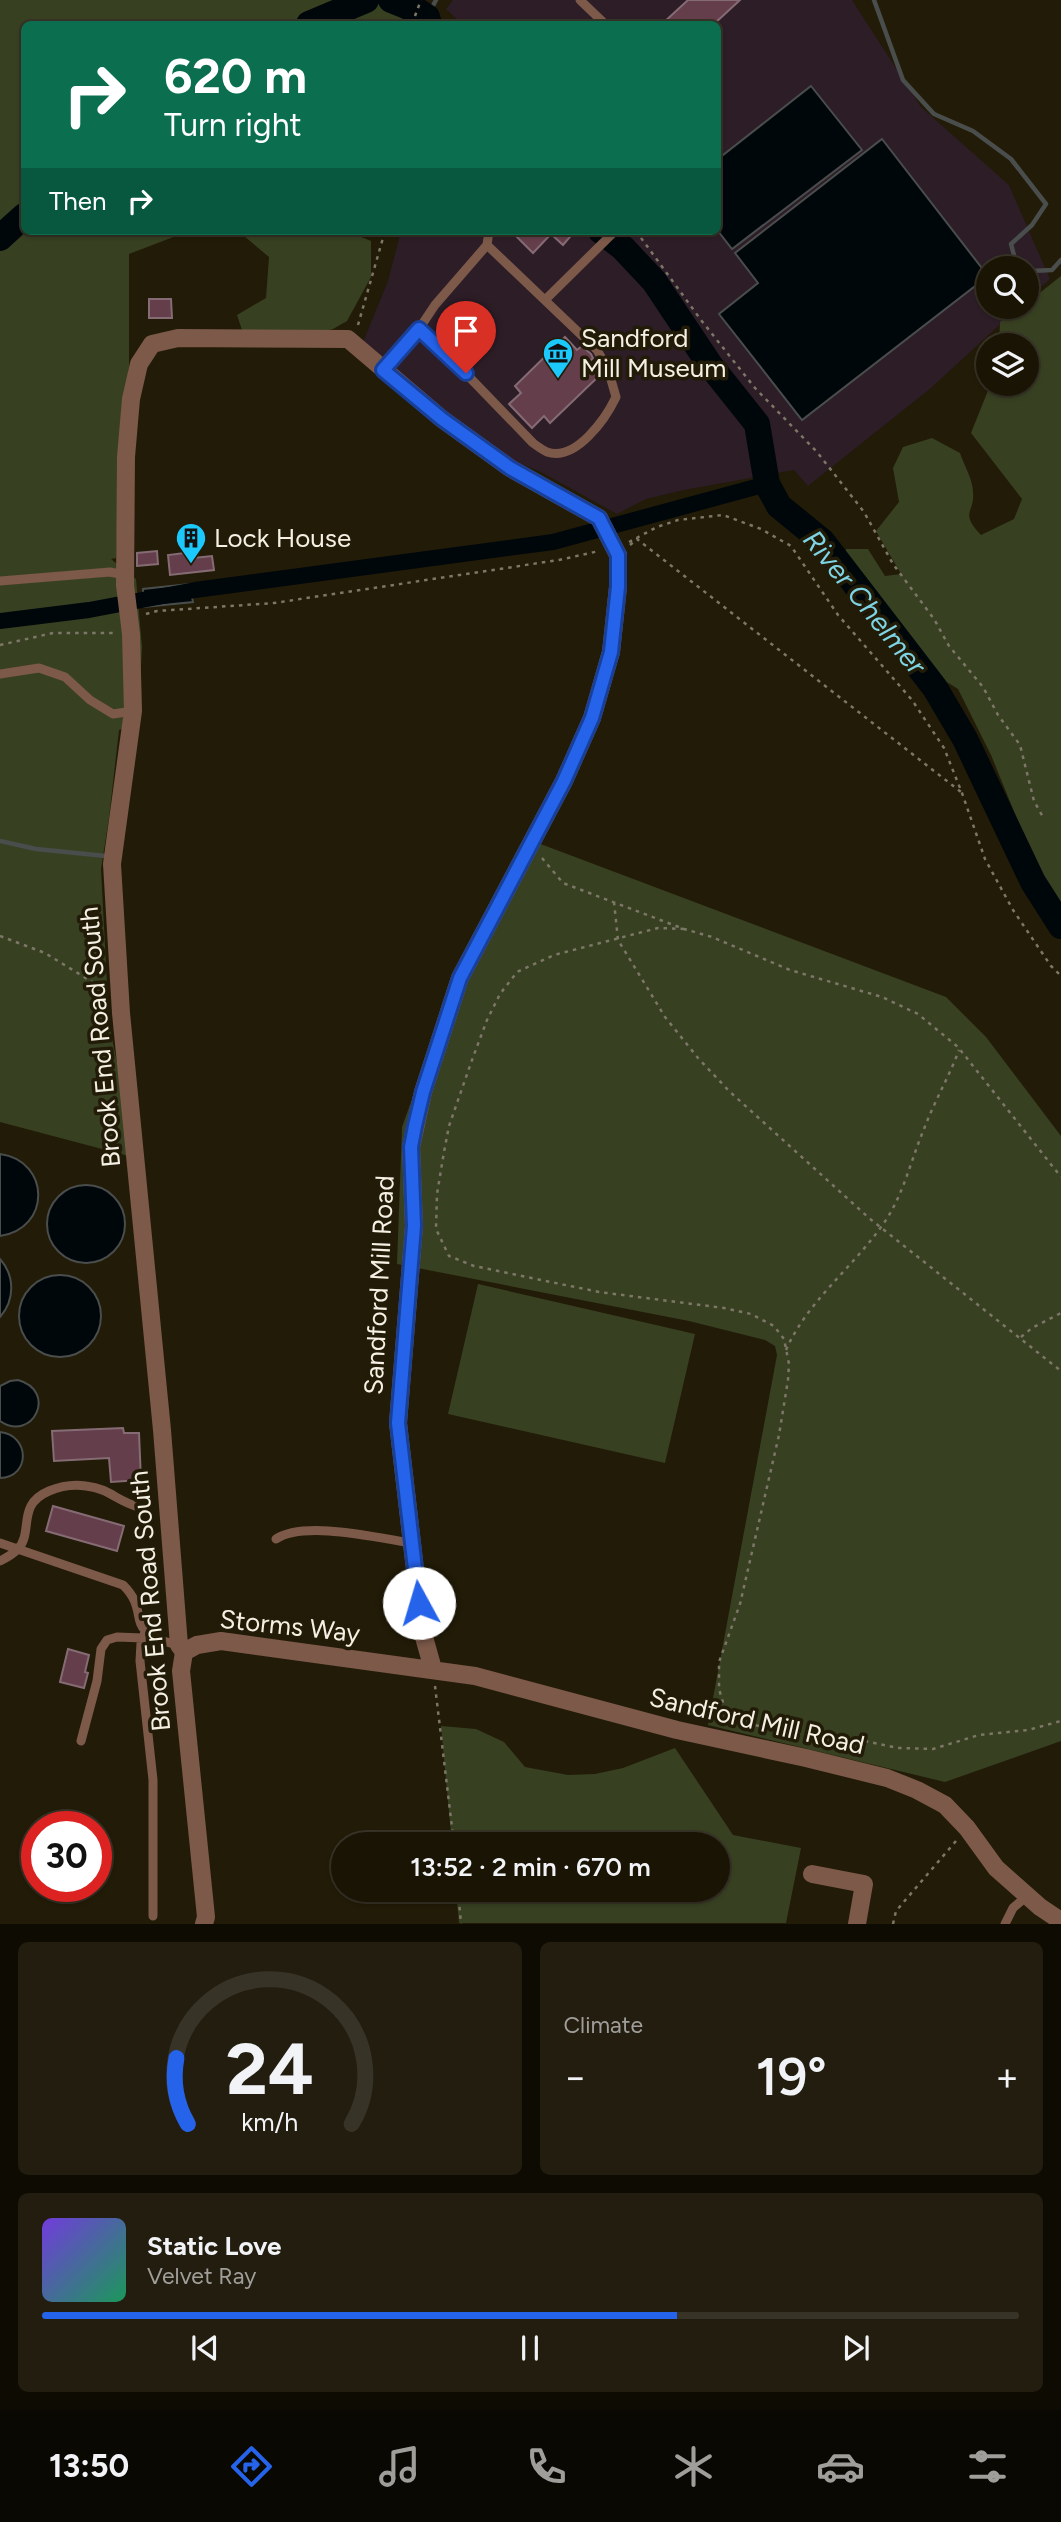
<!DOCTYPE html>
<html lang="en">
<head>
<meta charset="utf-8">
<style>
  body { margin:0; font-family:Figtree,sans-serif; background:#231d0f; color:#f1f3f6; height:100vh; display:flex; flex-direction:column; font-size:26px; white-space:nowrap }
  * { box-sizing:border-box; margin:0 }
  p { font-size:23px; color:#9f9e9a }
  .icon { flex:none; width:38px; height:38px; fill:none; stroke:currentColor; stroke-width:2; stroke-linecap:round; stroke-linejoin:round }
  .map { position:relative; height:1924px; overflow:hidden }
  .side { display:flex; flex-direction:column; gap:18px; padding:18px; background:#0e0b03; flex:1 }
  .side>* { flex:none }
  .guide { position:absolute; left:21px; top:21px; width:700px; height:214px; border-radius:10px; box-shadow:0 2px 5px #0004,0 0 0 2px #383327; background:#0b6e4f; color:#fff; overflow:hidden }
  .tools { position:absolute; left:976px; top:256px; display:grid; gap:14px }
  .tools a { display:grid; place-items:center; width:63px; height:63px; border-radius:50%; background:#1a1405; box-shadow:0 2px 5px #0004,0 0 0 2px #383327; font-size:35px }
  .speed { position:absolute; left:21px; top:1811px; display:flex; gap:14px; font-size:35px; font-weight:700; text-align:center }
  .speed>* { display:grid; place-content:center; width:91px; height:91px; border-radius:50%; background:#1a1405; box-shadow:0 2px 5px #0004,0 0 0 2px #383327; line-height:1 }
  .speed .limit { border:10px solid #d22; background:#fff; color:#111 }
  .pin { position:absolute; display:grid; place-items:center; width:60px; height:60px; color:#fff; margin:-72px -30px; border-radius:50% 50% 50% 0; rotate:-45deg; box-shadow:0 0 7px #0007 }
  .pin .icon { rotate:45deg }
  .me { position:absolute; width:77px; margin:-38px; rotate:354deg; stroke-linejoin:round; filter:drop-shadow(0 0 5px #0008) }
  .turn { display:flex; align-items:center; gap:24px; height:147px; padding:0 28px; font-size:32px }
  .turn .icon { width:91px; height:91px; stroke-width:2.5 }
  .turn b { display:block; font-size:49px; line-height:60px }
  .then { display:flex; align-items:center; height:66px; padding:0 28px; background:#0003; gap:14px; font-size:26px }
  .big { font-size:52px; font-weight:600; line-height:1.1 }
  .side .tile { flex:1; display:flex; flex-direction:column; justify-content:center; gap:10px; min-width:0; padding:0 24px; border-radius:10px; background:#231d0f }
  .side .dial { align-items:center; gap:0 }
  .dial svg { height:182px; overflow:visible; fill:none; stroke:#383327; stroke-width:7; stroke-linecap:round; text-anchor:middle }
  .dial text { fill:#f1f3f6; stroke:none }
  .song { display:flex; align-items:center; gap:21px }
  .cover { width:84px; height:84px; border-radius:10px; background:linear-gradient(135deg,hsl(260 70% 55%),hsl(150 70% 35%)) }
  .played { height:7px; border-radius:4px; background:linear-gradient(90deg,#2563eb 65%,#383327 65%) }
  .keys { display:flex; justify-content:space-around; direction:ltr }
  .heat { display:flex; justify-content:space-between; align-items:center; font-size:38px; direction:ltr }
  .side .tiles { flex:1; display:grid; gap:18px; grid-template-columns:1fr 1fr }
  .tile:last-child { grid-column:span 2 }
  .trip { position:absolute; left:331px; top:1832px; width:399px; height:70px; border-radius:35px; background:#1a1405; box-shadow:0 2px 5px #0004,0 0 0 2px #383327; font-weight:600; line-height:70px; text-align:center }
  .tab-bar { display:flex; height:112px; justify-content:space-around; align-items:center; background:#0a0802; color:#9f9e9a }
  .tab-bar .icon { width:49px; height:49px }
  .tab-bar .selected { color:#2563eb }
  .tab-bar b { font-size:32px; color:#f1f3f6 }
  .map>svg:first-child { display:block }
</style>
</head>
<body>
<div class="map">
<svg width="1061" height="1924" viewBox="0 0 1061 1924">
  <rect width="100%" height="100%" fill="#221b07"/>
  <path fill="#2d1d27" d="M453 0H852L921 107 1009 185 1050 279 1027 300V268H989V306H1020L931 388 808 486 794 470 684 490 646 499 617 514 541 472 501 455 361 347 388 281 401 231H718V24H462L446 9Z"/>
  <path fill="#384022" d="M0 0H410L400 24H24V231H189L129 254V367L121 454 116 558 111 559 136 579 142 647 138 724 119 730 109 818 101 869 109 1023 136 1158 0 1122Z
    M238 231H347L371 241V277L347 321 333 329 313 334 242 330 237 315 266 298 269 257Z
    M1061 276V909L1051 902 991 755 958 689 942 679 915 650 893 618 845 564 846 549H868L885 576 901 574 876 531 899 502 893 468 903 447 932 438 960 453C964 465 973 480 973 492 975 513 959 512 981 535L1014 519 1022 499 971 433 991 383H1027V345H999L1000 322 1023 306H1027V303Z
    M530 840 946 997 986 1037 1061 1136V1741L945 1782 708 1725 777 1355 775 1346 765 1340 689 1321 397 1264 402 1127 456 977Z
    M478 1284 695 1334 665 1463 448 1414Z
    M441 1726 476 1729 504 1742 525 1767 568 1775 595 1774 623 1768 675 1748 733 1835 801 1848 786 1923H459L456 1890H718V1844H452Z"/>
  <path fill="#00070b" stroke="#494d4c" stroke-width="2" d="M811 86 862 150 732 249 718 231V159Z
    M882 139 988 276 802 420 719 314 758 283 735 253Z
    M189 584 193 602 144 607 143 589Z
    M0 1154C51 1161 51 1229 0 1236Z
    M47 1224a39 39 0 1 1 78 0a39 39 0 1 1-78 0Z
    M0 1259C15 1276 15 1300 0 1317Z
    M19 1316a41 41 0 1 1 82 0a41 41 0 1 1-82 0Z
    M18 1380C58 1391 33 1443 0 1421V1386L10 1381Z
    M0 1432C30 1435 31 1477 0 1478Z"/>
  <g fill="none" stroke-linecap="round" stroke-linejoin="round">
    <path stroke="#494d4c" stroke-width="4.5" d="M874 0 903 80 934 114 973 131 1011 159 1046 204 1032 225 1011 244 1015 259 1026 268
      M427 17 436 0
      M1027 268 1031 271 1052 270 1061 260
      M0 841 36 849 106 856"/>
    <path stroke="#00070b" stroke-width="16" d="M0 621 89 610 195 590 553 542 767 484"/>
    <path stroke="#00070b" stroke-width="26" d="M391 0 416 10 427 17 429 24
      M309 24 366 0
      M601 231 623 248 654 281 710 365 757 424 767 484 779 506 822 541 935 688 965 739 1033 882 1061 926
      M0 238 24 216"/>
  </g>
  <path fill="#643e4b" stroke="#856b74" stroke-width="2" d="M688 0H740L714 24H662Z
    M511 231H575L563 245 551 234 533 253Z
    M149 299H171L172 318H149Z
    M565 337 577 350 582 346 591 354 593 358 589 362 601 374 550 423 544 416 532 428 509 404 521 393 515 386Z
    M157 551 158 564 137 566V553Z
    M192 552 193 558 212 556 214 570 170 575 168 555Z
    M123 1428 124 1433H139L141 1480 111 1482 109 1458 54 1461 52 1431Z
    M53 1506 124 1526 117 1551 46 1531Z
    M68 1649 89 1655 85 1672 88 1673 84 1688 60 1682Z"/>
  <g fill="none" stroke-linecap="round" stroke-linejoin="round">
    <path stroke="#7c7766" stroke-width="2.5" stroke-dasharray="3.5 5" stroke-linecap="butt" d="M412 24 421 0
      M636 231 701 320 755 388 817 452 864 512 893 564 934 619 949 646 983 687 998 715 1020 745 1034 801 1043 817
      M358 325 385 231
      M629 542 657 527 678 520 723 515 761 529 791 546 838 615 912 700 944 748 962 793 985 859 1013 910 1051 966 1061 976
      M630 545 637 539 961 792
      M146 614 157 611 274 603 559 560 599 551
      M0 645 53 633H114
      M542 858 563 883 684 929 712 937 790 970 882 997 918 1014 958 1047 1061 1177
      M614 902 618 940 665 1017 698 1058 729 1091 869 1218 1061 1371
      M684 929 658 928 554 955 517 972 500 994 487 1020 472 1060 449 1126 444 1152 437 1194 436 1229 449 1256 474 1266 599 1292 724 1308 751 1314 774 1326 784 1339 789 1364 788 1380 779 1435 740 1604 719 1662V1689L730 1726
      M0 936 45 953 102 988
      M1021 1337 1032 1328 1061 1313
      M786 1350C807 1302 851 1269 881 1227 903 1198 910 1162 924 1129 934 1102 949 1077 959 1050
      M435 1686 454 1844
      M740 1727 747 1723 783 1732 860 1740 898 1748 933 1749 979 1735 1028 1730 1061 1721
      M458 1890 461 1924
      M893 1924 896 1911 956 1841"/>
    <path stroke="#7c5949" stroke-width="9" d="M580 0 605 24
      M487 245 597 350 608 369 616 397C606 418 576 462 547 452 543 450 537 446 533 443L447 354 419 329 435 305Z
      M487 245 489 231
      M545 300 615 231
      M384 370 419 329
      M0 581 110 572 125 575
      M0 674 39 668 65 677 90 700 113 714 133 711
      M276 1539C304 1520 378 1538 412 1543
      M0 1543 123 1585C153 1614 119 1632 179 1645
      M0 1561C6 1558 13 1554 18 1549 34 1531 16 1505 49 1491 61 1486 73 1484 86 1486 111 1489 116 1501 139 1507
      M145 1632 141 1643 140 1661 153 1780V1916
      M81 1741 97 1681 101 1649 107 1640 117 1637 143 1638
      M1005 1924 1013 1908 1027 1896"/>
    <path stroke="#7c5949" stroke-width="18" d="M184 1652 197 1645 221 1641 475 1676 677 1730 806 1758 887 1778 917 1790 945 1805 967 1828 996 1868 1040 1907 1061 1921
      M433 1669 422 1630 398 1423 414 1226 411 1147 423 1092 460 978 564 781 592 718 611 652 618 587V555
      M812 1874 864 1884 857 1924
      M204 1924 206 1917 181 1671 184 1652 179 1645 162 1430 121 1013 112 864 133 711 131 634 125 585 126 457 131 399 139 364 152 344 178 338 348 339 442 419 510 468 599 518"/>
    <path stroke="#7c5949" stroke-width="18" d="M599 518 618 555"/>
  </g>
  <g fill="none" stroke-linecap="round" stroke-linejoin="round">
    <g stroke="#184099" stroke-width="18">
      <path id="route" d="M419 1603 398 1423 414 1226 411 1147 415 1126 423 1092 460 978 564 781 592 718 611 652 618 587V555L599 518 510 468 442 419 383 370 419 329 466 373"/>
    </g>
    <use href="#route" stroke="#2563eb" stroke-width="12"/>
  </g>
  <defs>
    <g id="museum-pin" transform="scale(1.575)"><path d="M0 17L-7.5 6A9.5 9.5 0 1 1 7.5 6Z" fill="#1bc9fc" stroke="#221b07"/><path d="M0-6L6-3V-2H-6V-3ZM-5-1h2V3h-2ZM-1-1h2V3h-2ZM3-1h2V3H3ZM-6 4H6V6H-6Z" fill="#111"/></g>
    <g id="building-pin" transform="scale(1.575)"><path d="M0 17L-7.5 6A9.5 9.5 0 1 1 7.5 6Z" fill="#1bc9fc" stroke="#221b07"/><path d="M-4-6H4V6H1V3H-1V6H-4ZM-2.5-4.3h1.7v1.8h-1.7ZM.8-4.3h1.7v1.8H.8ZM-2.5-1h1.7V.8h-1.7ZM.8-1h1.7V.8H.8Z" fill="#111"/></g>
  </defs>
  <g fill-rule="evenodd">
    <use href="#museum-pin" x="558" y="353"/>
    <use href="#building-pin" x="191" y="538"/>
  </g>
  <g text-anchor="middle" stroke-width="7" stroke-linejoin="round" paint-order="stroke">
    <g font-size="26" fill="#f4f0e3" stroke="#221b07" text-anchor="start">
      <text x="581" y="347">Sandford<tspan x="581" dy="30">Mill Museum</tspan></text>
      <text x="214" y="547">Lock House</text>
    </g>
    <g font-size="26" fill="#f4f0e3" stroke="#221b07">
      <text transform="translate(100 1037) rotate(-95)" y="9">Brook End Road South</text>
      <text transform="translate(379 1285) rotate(-87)" y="9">Sandford Mill Road</text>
      <text transform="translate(150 1601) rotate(-95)" y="9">Brook End Road South</text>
      <text transform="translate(290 1626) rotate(6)" y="9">Storms Way</text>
      <text transform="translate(757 1721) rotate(13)" y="9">Sandford Mill Road</text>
    </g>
    <g font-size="28" font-style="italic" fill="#7ed4e4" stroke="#221b07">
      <text transform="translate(865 602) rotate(51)" y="10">River Chelmer</text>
    </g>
  </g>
</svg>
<div class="tools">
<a><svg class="icon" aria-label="search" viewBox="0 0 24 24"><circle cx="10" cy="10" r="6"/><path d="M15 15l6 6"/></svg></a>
<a><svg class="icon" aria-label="layers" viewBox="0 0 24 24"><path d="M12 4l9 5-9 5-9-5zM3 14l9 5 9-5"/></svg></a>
</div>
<div class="speed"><div class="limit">30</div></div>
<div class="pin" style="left:466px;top:373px;background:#d93025"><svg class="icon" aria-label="arrive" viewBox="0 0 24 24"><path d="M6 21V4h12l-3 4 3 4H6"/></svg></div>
<svg class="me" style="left:419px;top:1603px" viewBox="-20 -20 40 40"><circle r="19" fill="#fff"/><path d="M0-13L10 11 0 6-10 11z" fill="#2563eb"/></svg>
<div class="trip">13:52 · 2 min · 670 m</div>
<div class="guide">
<div class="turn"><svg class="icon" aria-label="right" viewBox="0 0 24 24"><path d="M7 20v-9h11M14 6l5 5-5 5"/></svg><div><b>620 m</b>Turn right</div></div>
<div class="then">Then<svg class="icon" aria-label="right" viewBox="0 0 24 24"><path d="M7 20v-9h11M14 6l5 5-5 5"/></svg></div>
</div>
</div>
<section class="side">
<div class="tiles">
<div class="tile dial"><svg viewBox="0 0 100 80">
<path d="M14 69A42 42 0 1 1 86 69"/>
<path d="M14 69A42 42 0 0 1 9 40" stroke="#2563eb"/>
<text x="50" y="56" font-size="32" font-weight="700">24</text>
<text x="50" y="72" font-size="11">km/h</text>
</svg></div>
<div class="tile"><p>Climate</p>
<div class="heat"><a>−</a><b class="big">19°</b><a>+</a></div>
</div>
<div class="tile">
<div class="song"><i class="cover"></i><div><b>Static Love</b><p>Velvet Ray</p></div></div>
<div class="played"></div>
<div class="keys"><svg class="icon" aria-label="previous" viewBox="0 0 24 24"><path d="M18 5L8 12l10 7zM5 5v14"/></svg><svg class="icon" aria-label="pause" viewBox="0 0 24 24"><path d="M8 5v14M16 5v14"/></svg><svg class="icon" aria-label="next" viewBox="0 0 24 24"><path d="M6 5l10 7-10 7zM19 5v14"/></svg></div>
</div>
</div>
</section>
<nav class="tab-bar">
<b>13:50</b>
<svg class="icon selected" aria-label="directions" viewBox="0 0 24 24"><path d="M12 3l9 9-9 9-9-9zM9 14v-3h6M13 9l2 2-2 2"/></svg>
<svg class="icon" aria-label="music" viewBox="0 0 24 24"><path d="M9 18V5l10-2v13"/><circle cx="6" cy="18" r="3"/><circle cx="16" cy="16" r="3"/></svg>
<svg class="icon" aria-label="phone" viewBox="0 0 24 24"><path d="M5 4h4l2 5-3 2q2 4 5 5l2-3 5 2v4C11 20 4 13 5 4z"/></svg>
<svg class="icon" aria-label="climate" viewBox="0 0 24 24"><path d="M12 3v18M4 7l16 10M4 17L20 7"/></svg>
<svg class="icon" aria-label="car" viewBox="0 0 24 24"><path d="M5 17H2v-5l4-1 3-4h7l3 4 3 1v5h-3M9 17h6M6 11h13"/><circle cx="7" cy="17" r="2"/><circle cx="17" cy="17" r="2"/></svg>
<svg class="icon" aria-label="filters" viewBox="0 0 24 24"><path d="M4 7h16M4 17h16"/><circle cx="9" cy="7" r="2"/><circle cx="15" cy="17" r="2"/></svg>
</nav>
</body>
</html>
